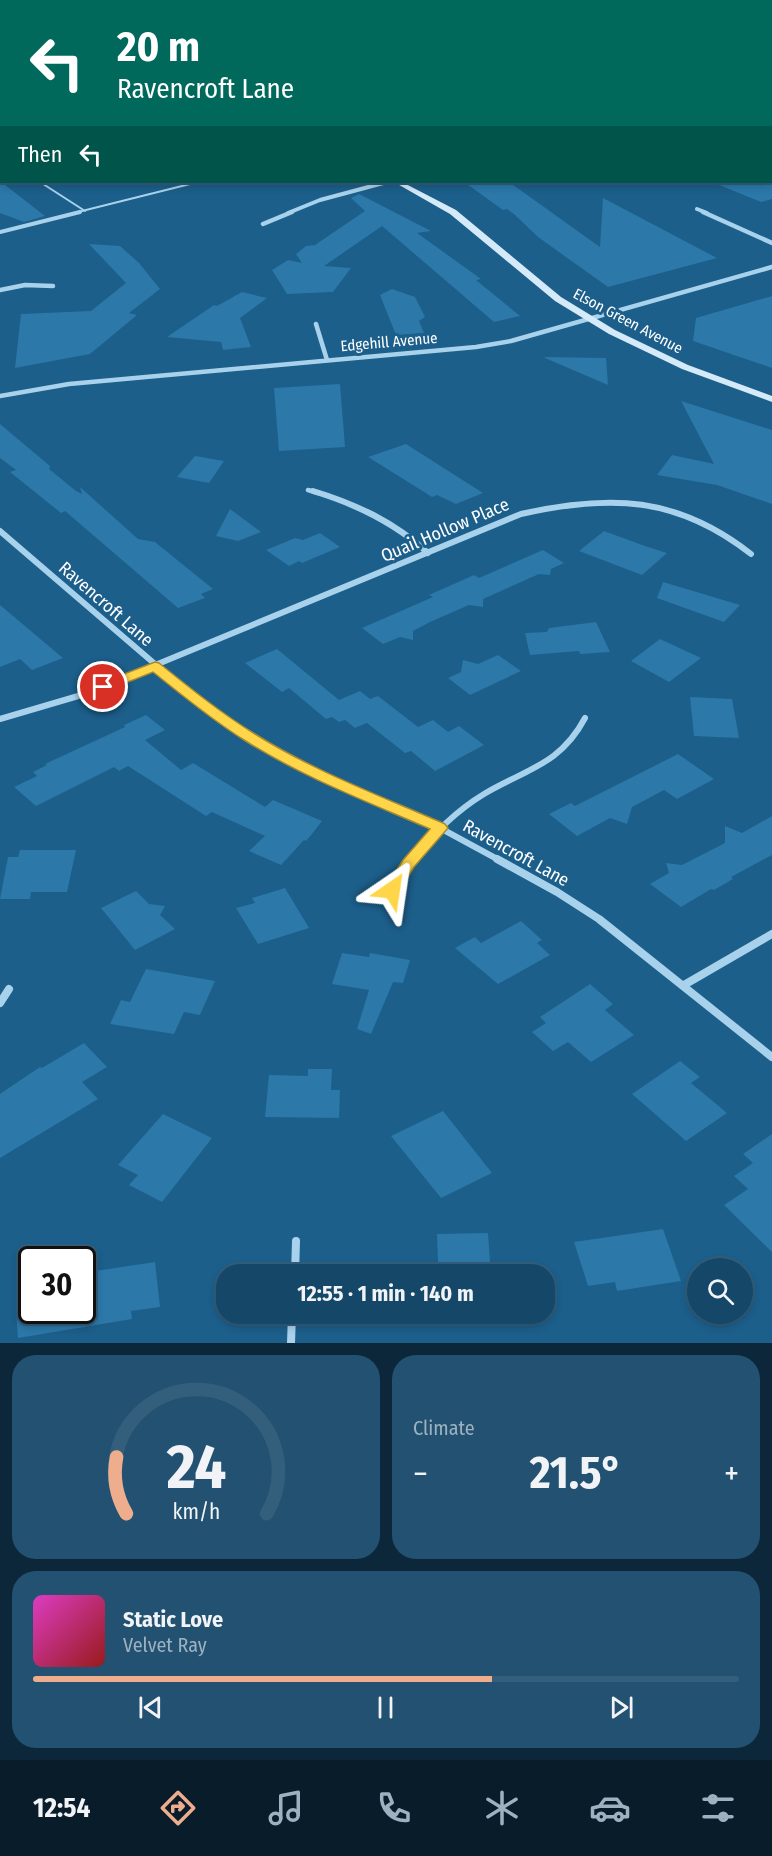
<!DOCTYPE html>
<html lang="en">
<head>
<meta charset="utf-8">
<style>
  body { margin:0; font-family:"Fira Sans Condensed",sans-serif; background:#225171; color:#f1f3f6; height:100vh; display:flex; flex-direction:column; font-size:22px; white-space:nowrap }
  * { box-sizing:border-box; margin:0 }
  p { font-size:20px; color:#9db2c0 }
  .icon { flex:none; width:33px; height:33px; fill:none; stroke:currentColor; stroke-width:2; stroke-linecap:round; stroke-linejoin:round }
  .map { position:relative; height:1343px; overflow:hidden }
  .panel { display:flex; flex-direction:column; gap:12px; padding:12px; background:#0c2739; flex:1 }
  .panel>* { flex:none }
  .top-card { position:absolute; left:0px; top:0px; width:772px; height:183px; box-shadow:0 3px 9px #0003,0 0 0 2px #345f7c; background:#00695c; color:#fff; overflow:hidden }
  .buttons { position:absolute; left:687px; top:1258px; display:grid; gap:12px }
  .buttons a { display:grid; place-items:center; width:66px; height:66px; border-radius:50%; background:#154768; box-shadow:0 3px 9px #0003,0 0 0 2px #345f7c; font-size:30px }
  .speed { position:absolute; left:18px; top:1246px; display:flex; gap:12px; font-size:30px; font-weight:700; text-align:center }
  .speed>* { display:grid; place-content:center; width:78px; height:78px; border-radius:50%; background:#154768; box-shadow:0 3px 9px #0003,0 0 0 2px #345f7c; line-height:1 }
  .speed .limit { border:3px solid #111; border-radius:9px; background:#fff; color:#111 }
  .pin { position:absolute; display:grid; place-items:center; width:51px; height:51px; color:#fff; margin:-26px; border:3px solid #fff; border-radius:50%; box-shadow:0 2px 6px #0007 }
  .me { position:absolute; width:66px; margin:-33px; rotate:32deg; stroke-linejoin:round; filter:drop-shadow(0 0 4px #0008) }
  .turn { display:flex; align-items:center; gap:21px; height:126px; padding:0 18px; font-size:27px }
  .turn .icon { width:78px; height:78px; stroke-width:2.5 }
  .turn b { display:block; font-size:42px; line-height:51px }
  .then { display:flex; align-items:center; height:57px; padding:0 18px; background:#0003; gap:12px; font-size:22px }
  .big { font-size:45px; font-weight:700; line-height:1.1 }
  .panel .card { flex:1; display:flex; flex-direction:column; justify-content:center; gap:9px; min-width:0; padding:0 21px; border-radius:24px; background:#225171 }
  .panel .dial { align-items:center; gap:0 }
  .dial svg { height:156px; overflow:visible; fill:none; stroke:#345f7c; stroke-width:7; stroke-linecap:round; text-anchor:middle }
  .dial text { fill:#f1f3f6; stroke:none }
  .song { display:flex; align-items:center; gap:18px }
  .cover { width:72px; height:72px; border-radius:9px; background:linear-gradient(135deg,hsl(310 70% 55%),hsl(0 70% 35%)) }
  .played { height:6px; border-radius:3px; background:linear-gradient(90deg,#eead8d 65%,#345f7c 65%) }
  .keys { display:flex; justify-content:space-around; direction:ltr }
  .heat { display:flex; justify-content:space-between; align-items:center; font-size:33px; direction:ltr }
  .panel .tiles { flex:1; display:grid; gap:12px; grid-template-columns:1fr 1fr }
  .card:last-child { grid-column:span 2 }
  .trip { position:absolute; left:216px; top:1264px; width:339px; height:60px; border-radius:24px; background:#154768; box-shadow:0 3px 9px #0003,0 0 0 2px #345f7c; font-weight:700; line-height:60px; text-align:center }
  .tabs { display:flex; height:96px; justify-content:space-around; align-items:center; background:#081c2a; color:#9db2c0 }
  .tabs .icon { width:42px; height:42px }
  .tabs .selected { color:#eead8d }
  .tabs b { font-size:27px; color:#f1f3f6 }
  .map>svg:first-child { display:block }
</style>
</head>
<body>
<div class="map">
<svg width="772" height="1343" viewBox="0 0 772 1343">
  <rect width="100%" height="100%" fill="#1c5f8b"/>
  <path fill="#2b78a9" d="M0 181 45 216 24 222 0 213Z
    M464 182H509L600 247 603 198 717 258 608 287 538 237 515 215 507 209 503 210Z
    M712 182H772V199L761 202Z
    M359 194 431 231 417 233 481 279 476 280 520 316 494 322 382 226 324 266 351 268 333 292 287 294 272 270 288 260 302 263 296 254 306 246 315 245 365 211 351 198Z
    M89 244 120 246 139 263 160 289 129 313 137 315 90 354 15 368 21 314 91 311 126 283Z
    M392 289 415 297 425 317 419 321 424 333 396 335 380 295Z
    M242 292 267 298 240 318 251 347 223 350 221 342 167 337 214 305 217 306Z
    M772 296V368L693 341 696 318Z
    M545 357 606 358 608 385 545 358Z
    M340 384 345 447 279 451 274 388Z
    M681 401 772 430V504L717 485 657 475 672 455 714 464Z
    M0 424 50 466 49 469 76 491 82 494 80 487 138 539 155 542 213 589 201 594 205 598 178 608 65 511 61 513 10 472 16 470 0 458Z
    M406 444 483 493 456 504 437 495 432 497 368 457Z
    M195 456 224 461 209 483 177 477Z
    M230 509 261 532 238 541 216 536Z
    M604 531 645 546 667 553 642 575 579 551Z
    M320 533 340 547 302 563 299 561 289 566 266 550 295 538 303 540Z
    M543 550 564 563 551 569 550 575 539 574 483 599V607L469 605 430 622 413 631V640L400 637 383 644 362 628 433 597 429 595 474 575 479 578Z
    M663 582 740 605 724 622 657 598Z
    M0 605 63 658 32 670 20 659 0 667Z
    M596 622 610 652 580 654 579 651 530 655 525 633 547 632 549 628Z
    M660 639 701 658 669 682 631 661Z
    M277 649 339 700 360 691 370 699 378 696 418 727 433 720 448 732 459 726 484 745 435 771 411 751 405 753 367 723 355 728 345 720 339 722 332 717 326 719 289 688 282 692 245 663Z
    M498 655 521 671 470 695 448 678 461 672 463 660 478 664Z
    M690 697 732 699 739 738 694 736Z
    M146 715 165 730 145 740 181 770 193 763 265 807 273 800 322 821 312 834 306 841 304 840 281 865 249 851 265 836 212 812 206 816 128 766 119 771 114 767 36 806 14 787 37 776 33 772 47 765 45 764 125 727 124 725Z
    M678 754 714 779 677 799 664 790 632 807 627 824 610 818 577 836 549 814 571 803 575 806Z
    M772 816V855L731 877 733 879 714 890 711 889 681 907 650 884 669 873 666 863 682 865 725 843V826L742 833Z
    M20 850H76L67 892H31L30 899H0L8 857H18Z
    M285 888 309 928 258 944 236 908 255 903 252 898Z
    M136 891 149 904 165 906 160 915 175 929 135 950 101 908Z
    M521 921 542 940 537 943 550 955 498 984 455 948 475 937 481 943Z
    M342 953 369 957 370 953 410 960 403 983 393 982 371 1034 357 1029 369 990 332 984Z
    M146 969 215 981 200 1015 184 1012 174 1034 110 1024 121 1000 130 1002Z
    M590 984 613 1004 605 1010 634 1035 591 1062 568 1042 553 1051 532 1032 546 1023 540 1017Z
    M84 1043 107 1067 82 1082 98 1099 0 1158V1094L40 1067 42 1068Z
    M680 1061 700 1077 691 1083 727 1113 686 1141 632 1094Z
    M308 1069H332L331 1090H340L339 1118 265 1117 269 1075 308 1076Z
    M443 1111 492 1173 441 1198 391 1136Z
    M163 1114 212 1138 162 1202 129 1185 138 1175 118 1165Z
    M772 1134V1252L724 1205 748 1189 734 1176 753 1163 743 1154Z
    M663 1229 681 1281 617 1291 615 1282 588 1286 574 1242Z
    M488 1233 490 1262H521L522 1275H443V1263L438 1264 437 1234Z
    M155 1262 160 1307 131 1311 132 1319 18 1338 16 1311H82V1273Z
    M446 1314H526V1317H446Z"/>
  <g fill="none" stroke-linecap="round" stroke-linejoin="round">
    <path stroke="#a8d2ec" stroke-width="2" d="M371 0 375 2
      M678 0 682 2
      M715 0 719 2
      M195 2 201 0
      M40 182 85 211
      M74 213 198 182"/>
    <path stroke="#a8d2ec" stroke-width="4" d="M0 232 80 212"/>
    <path stroke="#a8d2ec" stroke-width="4" d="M697 209 707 213
      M288 213 320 200 387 182"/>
    <path stroke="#a8d2ec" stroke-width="4.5" d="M703 212 772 243
      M263 224 292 212
      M0 290 25 285 53 286
      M316 324 327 360
      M0 396 69 384 476 347 511 341 772 267
      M308 490 318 493"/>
    <path stroke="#a8d2ec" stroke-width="6" d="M313 491C356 504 394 522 428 553
      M0 531 205 707 251 738 317 774 440 828 499 860
      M0 719 85 694 521 514C610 494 677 496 751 554
      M413 860C432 835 456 811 484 794 526 769 560 765 585 718"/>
    <path stroke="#a8d2ec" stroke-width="8" d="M497 859 557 892 599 919 772 1057
      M392 890 414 859
      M684 985 772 934
      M0 1003 9 989
      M295 1275 296 1241
      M291 1343 292 1314"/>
    <path fill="#d4eaf9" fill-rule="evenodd" d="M26 0H33L35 2H27Z
      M458 0H466L455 2Z
      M495 0H503L492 2Z
      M0 113H2L0 118Z
      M0 127H2V131H0Z
      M394 182H402L456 210 561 297 615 330 688 365 772 396V402L682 369 609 334 555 301 450 214Z"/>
  </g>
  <path fill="#ffd54a" stroke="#a68a30" stroke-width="1.5" d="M155 662 159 663C190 688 221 713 255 734 314 771 381 796 445 824L448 828 414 867 398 894H387L384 890 403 860 430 829C368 802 302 777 244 740 212 720 183 696 153 672L108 690 103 691 96 687 98 684Z"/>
  <g text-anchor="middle" stroke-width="6" stroke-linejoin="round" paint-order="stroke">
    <g font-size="15" fill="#fff" stroke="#1c5f8b">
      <text transform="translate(628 321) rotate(28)" y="5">Elson Green Avenue</text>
      <text transform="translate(389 342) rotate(-5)" y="5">Edgehill Avenue</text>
    </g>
    <g font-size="18" fill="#fff" stroke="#1c5f8b">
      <text transform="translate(445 530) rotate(-23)" y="6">Quail Hollow Place</text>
      <text transform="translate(106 604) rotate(41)" y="6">Ravencroft Lane</text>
      <text transform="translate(516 853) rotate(29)" y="6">Ravencroft Lane</text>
    </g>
  </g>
</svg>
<div class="buttons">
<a><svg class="icon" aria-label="search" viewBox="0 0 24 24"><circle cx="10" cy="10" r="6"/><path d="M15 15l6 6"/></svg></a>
</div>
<div class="speed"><div class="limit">30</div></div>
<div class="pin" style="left:103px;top:687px;background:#d93025"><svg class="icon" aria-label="arrive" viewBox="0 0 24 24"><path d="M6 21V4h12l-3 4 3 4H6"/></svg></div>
<svg class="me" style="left:392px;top:890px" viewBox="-20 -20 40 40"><path d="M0-17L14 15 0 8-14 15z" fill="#ffd54a" stroke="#fff" stroke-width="4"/></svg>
<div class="trip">12:55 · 1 min · 140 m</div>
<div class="top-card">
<div class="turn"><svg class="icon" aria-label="left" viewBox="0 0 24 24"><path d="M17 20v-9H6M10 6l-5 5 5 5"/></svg><div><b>20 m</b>Ravencroft Lane</div></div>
<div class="then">Then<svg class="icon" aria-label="left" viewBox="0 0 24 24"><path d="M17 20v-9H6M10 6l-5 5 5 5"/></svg></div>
</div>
</div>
<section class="panel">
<div class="tiles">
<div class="card dial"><svg viewBox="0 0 100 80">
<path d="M14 69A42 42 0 1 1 86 69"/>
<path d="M14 69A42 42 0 0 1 9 40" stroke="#eead8d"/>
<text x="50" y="56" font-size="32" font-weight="700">24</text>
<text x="50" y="72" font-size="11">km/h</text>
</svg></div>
<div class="card"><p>Climate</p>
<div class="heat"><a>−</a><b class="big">21.5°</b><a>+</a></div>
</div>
<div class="card">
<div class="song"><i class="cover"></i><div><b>Static Love</b><p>Velvet Ray</p></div></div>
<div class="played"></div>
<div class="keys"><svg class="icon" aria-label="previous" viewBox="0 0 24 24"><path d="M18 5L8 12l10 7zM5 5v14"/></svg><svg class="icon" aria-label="pause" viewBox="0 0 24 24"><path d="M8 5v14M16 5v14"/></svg><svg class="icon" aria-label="next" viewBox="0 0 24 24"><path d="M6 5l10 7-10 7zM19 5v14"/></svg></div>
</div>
</div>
</section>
<nav class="tabs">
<b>12:54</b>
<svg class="icon selected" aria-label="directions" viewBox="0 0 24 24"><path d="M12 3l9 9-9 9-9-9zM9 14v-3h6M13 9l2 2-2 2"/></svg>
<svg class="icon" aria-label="music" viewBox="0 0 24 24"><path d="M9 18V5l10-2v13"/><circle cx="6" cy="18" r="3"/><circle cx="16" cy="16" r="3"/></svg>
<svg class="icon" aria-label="phone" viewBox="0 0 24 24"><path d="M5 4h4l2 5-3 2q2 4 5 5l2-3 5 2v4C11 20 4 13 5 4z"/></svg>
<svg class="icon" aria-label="climate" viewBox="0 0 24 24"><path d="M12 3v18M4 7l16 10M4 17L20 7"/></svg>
<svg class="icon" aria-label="car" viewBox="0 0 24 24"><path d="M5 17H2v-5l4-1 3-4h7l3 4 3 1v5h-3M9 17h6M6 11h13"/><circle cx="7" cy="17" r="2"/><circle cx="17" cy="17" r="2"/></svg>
<svg class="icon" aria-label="filters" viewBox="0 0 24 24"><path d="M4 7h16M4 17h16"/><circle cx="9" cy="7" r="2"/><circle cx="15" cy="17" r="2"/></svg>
</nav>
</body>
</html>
